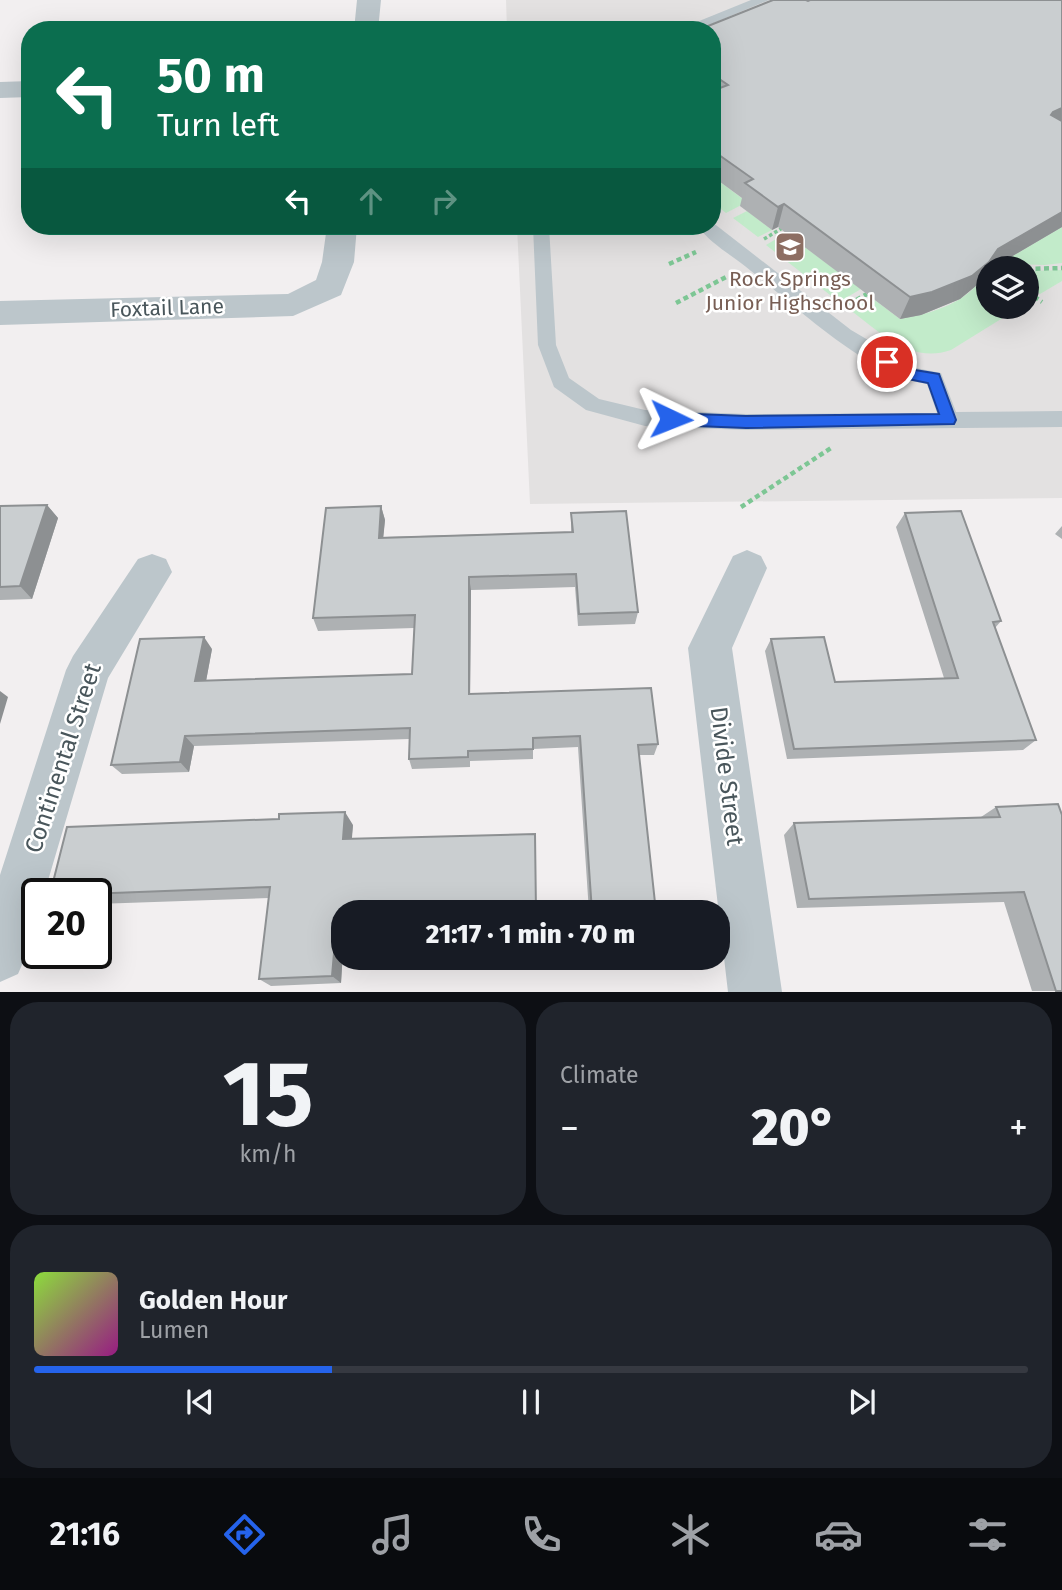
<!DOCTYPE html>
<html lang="en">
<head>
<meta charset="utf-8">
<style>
  body { margin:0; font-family:"Fira Sans",sans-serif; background:#20242c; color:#f1f3f6; height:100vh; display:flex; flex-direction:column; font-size:26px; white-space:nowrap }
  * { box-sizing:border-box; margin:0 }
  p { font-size:23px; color:#9ea1a6 }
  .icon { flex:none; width:38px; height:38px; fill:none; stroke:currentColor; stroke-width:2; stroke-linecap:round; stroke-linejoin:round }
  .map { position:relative; height:992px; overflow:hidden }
  .sheet { display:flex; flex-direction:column; gap:10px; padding:10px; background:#0d0f14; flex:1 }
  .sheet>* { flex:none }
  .hud { position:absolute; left:21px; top:21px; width:700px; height:214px; border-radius:28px; box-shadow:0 7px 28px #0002; background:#0b6e4f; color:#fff; overflow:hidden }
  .tools { position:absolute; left:976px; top:256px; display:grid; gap:14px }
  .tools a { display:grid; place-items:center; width:63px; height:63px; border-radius:50%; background:#171b24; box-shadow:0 7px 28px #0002; font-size:35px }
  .speed { position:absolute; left:21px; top:878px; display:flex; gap:14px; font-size:35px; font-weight:700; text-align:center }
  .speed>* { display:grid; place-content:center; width:91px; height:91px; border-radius:50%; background:#171b24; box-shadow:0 7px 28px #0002; line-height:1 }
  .speed .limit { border:4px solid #111; border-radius:10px; background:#fff; color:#111 }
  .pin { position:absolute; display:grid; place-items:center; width:60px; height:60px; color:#fff; margin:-30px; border:4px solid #fff; border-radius:50%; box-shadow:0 2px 7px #0007 }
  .me { position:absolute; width:77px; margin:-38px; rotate:92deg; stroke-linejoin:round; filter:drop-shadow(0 0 5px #0008) }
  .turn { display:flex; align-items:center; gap:24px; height:147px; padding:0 21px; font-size:32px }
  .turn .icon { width:91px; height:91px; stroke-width:2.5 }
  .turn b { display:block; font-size:49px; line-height:60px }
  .lanes { display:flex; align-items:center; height:66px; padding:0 21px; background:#0003; justify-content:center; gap:35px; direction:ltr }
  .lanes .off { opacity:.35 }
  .big { font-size:52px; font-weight:800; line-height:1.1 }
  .sheet .tile { flex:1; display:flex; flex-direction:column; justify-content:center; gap:10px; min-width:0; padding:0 24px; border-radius:28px; background:#20242c }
  .sheet .dial { align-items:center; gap:0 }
  .dial b { font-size:91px; line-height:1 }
  .song { display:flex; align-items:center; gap:21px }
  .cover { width:84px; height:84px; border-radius:10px; background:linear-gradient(135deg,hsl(90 70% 55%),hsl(310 70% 35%)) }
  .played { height:7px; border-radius:4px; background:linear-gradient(90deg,#2563eb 30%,#363941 30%) }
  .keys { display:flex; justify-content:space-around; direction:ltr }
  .heat { display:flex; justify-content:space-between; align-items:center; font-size:38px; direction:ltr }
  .sheet .tiles { flex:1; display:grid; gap:10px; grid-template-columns:1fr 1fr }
  .tile:last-child { grid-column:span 2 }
  .trip { position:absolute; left:331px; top:900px; width:399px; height:70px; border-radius:28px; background:#171b24; box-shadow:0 7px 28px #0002; font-weight:800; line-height:70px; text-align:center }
  .menu { display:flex; height:112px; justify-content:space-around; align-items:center; background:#090b0e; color:#9ea1a6 }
  .menu .icon { width:49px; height:49px }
  .menu .on { color:#2563eb }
  .menu b { font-size:32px; color:#f1f3f6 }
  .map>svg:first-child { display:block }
</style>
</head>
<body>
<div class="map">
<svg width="1062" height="992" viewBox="0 0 1062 992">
  <rect width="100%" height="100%" fill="#f2eff0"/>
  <path fill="#e3e1e1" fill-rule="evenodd" d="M506 0H1062V498L530 504 517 226H712V30H507ZM989 268H1027V306H989Z"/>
  <path fill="#c2ebca" d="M712 176 747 202 726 213 712 202Z
    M747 211 772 230 758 237 733 218Z
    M1062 227V263L1045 265 999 264Z
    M786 233 861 289 839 302 766 245Z
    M1062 270V281L1040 294 1027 286V271Z
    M986 271 989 273V306H1022L951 350C911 364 881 333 850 310L872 298 900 319C933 313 970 303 986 271Z"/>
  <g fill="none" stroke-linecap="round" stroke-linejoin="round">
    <path stroke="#7dc694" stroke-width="3.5" stroke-dasharray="3.5 2.5" stroke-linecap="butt" d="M764 239 784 227"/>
    <path stroke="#7dc694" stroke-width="4.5" stroke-dasharray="5 3.5" stroke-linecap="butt" d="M669 264 696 252
      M989 266 1009 268
      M1027 269 1062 268
      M1027 292 1042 302
      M676 303 728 276
      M849 304 867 294
      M741 507 831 448"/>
    <path fill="#bcc6cb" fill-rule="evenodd" d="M751 0H769L697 30H677Z
      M712 222 851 330 916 368 941 373 956 412 1062 411V427L746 430 645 426 586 410 554 387 538 345 533 226H549L556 345 569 378 599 399 645 410 746 414 937 413 927 384C868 376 798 308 751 271 735 257 710 244 698 226H712Z"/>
    <path fill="#bcc6cb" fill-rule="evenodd" d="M357 0H381L378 30H354Z
      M30 81V97L0 98V82Z
      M327 226H357L354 262 341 295 293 316 0 325V301L288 294 316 280 322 262Z
      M747 550 761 556 767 568 732 648 782 992H728L688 648 733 556Z
      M152 554 166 559 172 572 108 678 44 894H37C37 923 30 948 18 974L0 982V875L66 670 73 656 138 559Z"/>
  </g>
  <path fill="#aeb1b3" d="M1062 0V227L992 268H989L977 285 960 299 921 315 900 319 778 227 772 230 740 206 742 198 712 176V30L808 1Z
    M47 505 58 518 32 599 0 600V506Z
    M381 506 385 520 383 537 571 532V513L638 612 635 624 578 626 575 587 471 590 470 694 658 744 654 755H639L656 912H589L578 747 533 749V759L470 761V767L412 769 409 759V739L194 746 189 772 122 774 111 765 212 649 206 681 412 674 414 628 318 631 313 618Z
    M905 513 1001 621 995 628 1036 740 1023 750 787 759 765 651 771 639 835 682 944 678 896 527Z
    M1062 526V539L1055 534Z
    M996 807 1062 991H1032L1004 902 797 908 784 835 794 823 981 817Z
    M353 825 343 912V951L341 983 271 986 259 979 269 898 96 904V894Z
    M592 957H622L593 958Z"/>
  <path fill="#8d9092" d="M1062 108V125L1041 135 1053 112Z
    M784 204 778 227 772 230 778 207Z
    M1062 212V227L992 268H989V270L986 271 977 285 960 299 921 315 900 319 910 297Z
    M47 505 58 518 32 599 20 586Z
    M381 506 385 520 382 551 379 538Z
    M469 577 471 590 470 705 469 694Z
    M204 637 212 649 204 692 195 681Z
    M0 691 8 697 0 724Z
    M185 736 194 746 189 772 180 762Z
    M345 812 353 825 351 850 343 839Z
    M337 919 343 926V951L341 983 332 976Z"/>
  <path fill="#caced0" stroke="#8d9092" stroke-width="2" d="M773 0H806L808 1 810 0H1062V108L1053 112 1051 115 1062 121V212L998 249 989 262 972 276 932 292 910 297 784 204 778 207 745 183 753 179 712 150V91L728 85 712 74V30H698Z
    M47 505 20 586 0 587V506Z
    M381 506 379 538 573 532 571 513 626 511 638 612 579 614 576 574 469 577V694L651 688 658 744 638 745 656 912H592L580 736 533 738V749L468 751V757L409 759 410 728 185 736 180 762 111 765 140 639 204 637 195 681 412 674 415 615 313 618 326 508Z
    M961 511 1001 621 993 622 1036 740 794 749 771 639 824 637 835 682 958 678 905 513Z
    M1058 804 1062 815V991H1056L1024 892 809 899 794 823 1000 817 996 807Z
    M345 812 343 839 535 834 536 912H343V919H337L332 976 259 979 270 887 87 894H50L67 827 279 819V814Z"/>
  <path fill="#2563eb" stroke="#184099" stroke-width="2" d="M887 357 915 370 939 374 956 420 954 424 746 428 671 425 663 419 671 413 746 416 939 414 928 383 908 379 881 366V359Z"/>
  <defs>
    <g id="school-square" transform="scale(1.575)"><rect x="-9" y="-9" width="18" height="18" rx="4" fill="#8d6e63" stroke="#fff"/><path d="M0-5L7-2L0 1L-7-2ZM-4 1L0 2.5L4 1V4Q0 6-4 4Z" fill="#fff"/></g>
  </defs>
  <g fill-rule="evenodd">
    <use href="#school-square" x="790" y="247"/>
  </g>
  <g text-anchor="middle" stroke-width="5" stroke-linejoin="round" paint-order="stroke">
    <g font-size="21" fill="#785e54" stroke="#fff">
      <text x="790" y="286">Rock Springs<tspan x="790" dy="24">Junior Highschool</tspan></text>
    </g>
    <g font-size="21" fill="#49565b" stroke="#fff">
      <text transform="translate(167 308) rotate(-2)" y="7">Foxtail Lane</text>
    </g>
    <g font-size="24" fill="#49565b" stroke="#fff">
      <text transform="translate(63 758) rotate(-72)" y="8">Continental Street</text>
      <text transform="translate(727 776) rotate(83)" y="8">Divide Street</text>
    </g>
  </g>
</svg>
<div class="tools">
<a><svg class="icon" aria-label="layers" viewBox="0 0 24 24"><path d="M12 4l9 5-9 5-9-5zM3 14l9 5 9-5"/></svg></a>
</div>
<div class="speed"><div class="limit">20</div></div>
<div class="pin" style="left:887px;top:362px;background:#d93025"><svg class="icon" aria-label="arrive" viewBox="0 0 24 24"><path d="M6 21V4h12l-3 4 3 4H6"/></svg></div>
<svg class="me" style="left:671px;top:419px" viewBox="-20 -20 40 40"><path d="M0-17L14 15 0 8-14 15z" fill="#2563eb" stroke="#fff" stroke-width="4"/></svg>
<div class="trip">21:17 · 1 min · 70 m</div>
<div class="hud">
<div class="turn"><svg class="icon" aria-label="left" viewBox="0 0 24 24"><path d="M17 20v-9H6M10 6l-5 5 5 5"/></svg><div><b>50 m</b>Turn left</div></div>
<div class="lanes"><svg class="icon" aria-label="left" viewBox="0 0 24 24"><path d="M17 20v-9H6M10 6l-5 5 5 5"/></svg><svg class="icon off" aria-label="ahead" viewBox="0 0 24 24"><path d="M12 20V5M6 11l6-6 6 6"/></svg><svg class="icon off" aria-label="right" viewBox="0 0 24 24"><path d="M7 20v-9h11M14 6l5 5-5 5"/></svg></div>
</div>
</div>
<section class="sheet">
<div class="tiles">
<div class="tile dial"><b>15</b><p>km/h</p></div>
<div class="tile"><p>Climate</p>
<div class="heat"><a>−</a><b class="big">20°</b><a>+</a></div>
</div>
<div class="tile">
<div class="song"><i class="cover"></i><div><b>Golden Hour</b><p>Lumen</p></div></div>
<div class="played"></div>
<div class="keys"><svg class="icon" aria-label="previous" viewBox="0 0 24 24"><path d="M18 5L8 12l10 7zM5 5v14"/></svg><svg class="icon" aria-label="pause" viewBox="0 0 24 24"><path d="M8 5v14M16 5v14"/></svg><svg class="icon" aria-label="next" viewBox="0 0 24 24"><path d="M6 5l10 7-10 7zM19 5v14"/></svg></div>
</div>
</div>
</section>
<nav class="menu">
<b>21:16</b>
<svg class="icon on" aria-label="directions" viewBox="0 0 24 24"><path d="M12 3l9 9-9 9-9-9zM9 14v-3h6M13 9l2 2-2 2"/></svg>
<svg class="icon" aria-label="music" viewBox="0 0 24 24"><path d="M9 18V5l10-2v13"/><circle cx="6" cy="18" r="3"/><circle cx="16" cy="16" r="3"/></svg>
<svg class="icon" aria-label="phone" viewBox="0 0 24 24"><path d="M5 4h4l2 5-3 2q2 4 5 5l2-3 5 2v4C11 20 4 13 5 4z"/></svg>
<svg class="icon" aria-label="climate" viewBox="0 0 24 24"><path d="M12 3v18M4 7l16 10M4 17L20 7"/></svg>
<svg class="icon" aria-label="car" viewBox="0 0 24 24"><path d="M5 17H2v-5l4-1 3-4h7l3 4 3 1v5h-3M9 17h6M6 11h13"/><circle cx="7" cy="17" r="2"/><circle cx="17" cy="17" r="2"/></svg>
<svg class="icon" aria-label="filters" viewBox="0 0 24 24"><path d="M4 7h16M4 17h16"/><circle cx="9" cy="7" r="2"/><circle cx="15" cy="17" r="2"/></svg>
</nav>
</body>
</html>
